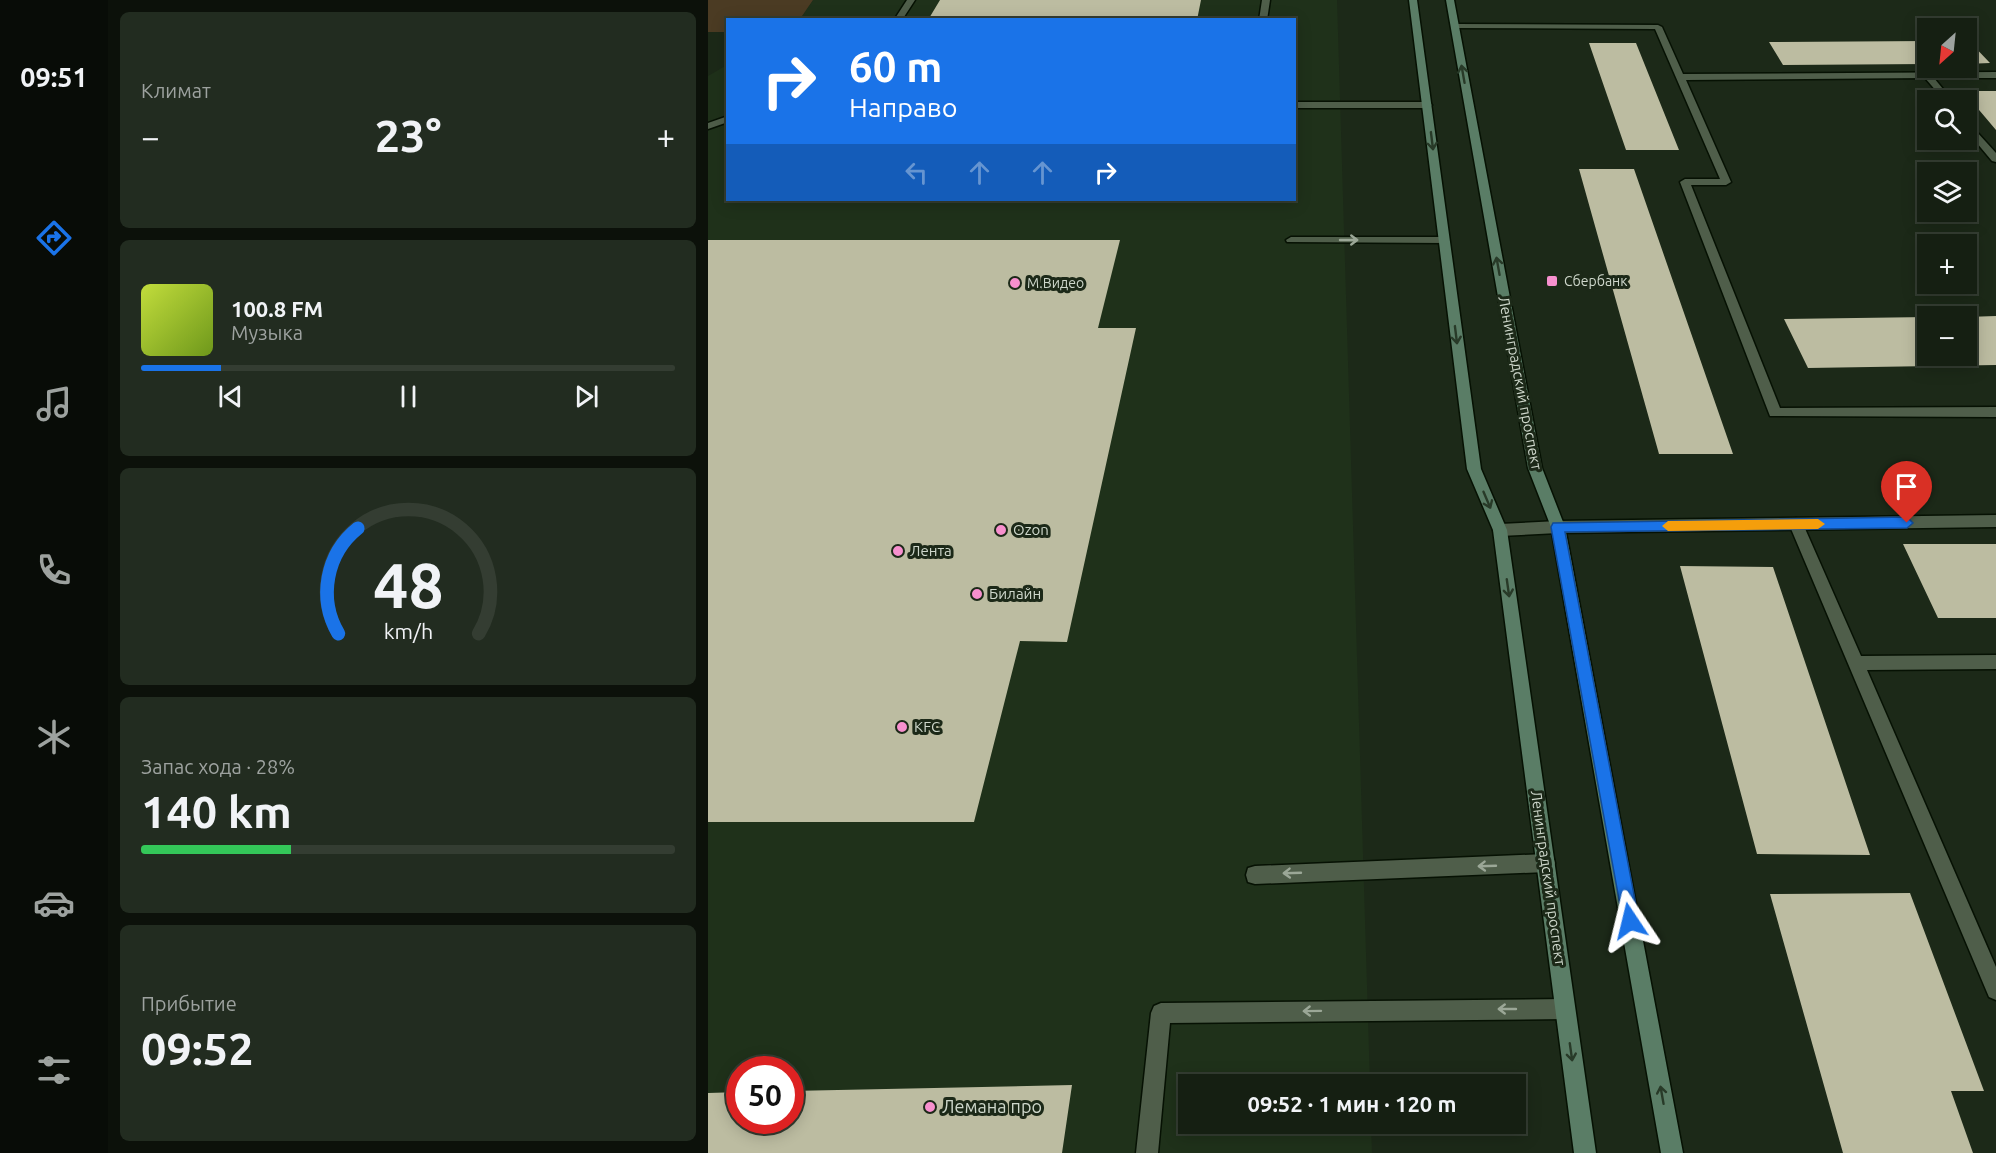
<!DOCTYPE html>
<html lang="ru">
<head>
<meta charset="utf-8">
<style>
  body { margin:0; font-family:Ubuntu,sans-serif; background:#222c20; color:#f1f3f6; height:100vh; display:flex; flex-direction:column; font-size:22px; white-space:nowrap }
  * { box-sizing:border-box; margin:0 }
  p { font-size:20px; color:#9da29f }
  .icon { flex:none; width:33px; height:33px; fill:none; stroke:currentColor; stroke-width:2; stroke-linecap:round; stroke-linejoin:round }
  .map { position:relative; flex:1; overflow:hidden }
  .side { display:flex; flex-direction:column; gap:12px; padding:12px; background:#0c110a; width:600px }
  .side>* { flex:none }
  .hud { position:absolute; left:18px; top:18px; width:570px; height:183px; border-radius:0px; box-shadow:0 3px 15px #0003,0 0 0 2px #343d32; background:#1a73e8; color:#fff; overflow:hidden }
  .needle { width:39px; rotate:207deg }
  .tools { position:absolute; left:1209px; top:18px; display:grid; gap:12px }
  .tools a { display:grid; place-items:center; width:60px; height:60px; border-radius:0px; background:#151f12; box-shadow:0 3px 15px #0003,0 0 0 2px #343d32; font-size:30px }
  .speed { position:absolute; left:18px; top:1056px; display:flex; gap:12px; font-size:30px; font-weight:700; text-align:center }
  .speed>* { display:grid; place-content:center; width:78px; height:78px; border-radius:50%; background:#151f12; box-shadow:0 3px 15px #0003,0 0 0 2px #343d32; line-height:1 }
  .speed .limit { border:9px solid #d22; background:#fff; color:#111 }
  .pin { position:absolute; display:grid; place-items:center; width:51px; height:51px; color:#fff; margin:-62px -26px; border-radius:50% 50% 50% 0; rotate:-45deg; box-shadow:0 0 6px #0007 }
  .pin .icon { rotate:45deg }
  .me { position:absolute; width:66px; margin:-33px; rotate:350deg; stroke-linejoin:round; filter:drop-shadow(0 0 4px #0008) }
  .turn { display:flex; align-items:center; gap:21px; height:126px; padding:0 24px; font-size:27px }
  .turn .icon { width:78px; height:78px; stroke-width:2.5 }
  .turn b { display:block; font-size:42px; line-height:51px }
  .lanes { display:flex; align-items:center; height:57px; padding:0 24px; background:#0003; justify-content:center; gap:30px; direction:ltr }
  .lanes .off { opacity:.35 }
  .big { font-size:45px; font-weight:700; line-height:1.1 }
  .side .card { flex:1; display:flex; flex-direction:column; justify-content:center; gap:9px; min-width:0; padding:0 21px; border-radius:9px; background:#222c20 }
  .side .dial { align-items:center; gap:0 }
  .dial svg { height:156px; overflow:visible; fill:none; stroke:#343d32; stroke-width:7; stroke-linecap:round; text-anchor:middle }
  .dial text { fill:#f1f3f6; stroke:none }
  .song { display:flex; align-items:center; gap:18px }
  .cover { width:72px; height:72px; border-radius:9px; background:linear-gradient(135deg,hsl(70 70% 55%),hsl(80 70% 35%)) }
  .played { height:6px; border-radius:3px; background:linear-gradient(90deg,#1a73e8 15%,#343d32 15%) }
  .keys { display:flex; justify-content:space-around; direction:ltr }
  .heat { display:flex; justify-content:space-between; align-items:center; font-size:33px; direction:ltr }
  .charge { height:9px; border-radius:4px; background:linear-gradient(90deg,#34c759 28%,#343d32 0) }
  .trip { position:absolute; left:470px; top:1074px; width:348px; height:60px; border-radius:0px; background:#151f12; box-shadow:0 3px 15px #0003,0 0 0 2px #343d32; font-weight:700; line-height:60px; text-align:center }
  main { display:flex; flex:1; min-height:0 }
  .tabs { display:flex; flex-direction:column; width:108px; justify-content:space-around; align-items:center; background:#080c07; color:#9da29f }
  .tabs .icon { width:42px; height:42px }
  .tabs .active { color:#1a73e8 }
  .tabs b { font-size:27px; color:#f1f3f6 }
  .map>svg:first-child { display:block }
</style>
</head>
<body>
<main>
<nav class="tabs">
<b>09:51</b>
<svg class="icon active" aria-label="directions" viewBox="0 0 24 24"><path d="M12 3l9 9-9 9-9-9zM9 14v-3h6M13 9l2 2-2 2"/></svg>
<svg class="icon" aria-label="music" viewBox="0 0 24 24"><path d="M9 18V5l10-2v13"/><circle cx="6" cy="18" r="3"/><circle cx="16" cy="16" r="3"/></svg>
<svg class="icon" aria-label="phone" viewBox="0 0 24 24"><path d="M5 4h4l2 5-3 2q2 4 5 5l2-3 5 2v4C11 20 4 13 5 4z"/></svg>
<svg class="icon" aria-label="climate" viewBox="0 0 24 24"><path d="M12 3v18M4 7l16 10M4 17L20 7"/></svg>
<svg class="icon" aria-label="car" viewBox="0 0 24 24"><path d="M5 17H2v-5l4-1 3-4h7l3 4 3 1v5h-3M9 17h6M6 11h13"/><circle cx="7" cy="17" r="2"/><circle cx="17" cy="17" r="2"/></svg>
<svg class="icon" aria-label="filters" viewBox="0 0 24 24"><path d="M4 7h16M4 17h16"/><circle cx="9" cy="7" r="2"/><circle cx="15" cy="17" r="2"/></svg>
</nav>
<section class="side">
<div class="card"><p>Климат</p>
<div class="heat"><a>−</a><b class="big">23°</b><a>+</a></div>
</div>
<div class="card">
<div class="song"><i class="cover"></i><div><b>100.8 FM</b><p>Музыка</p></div></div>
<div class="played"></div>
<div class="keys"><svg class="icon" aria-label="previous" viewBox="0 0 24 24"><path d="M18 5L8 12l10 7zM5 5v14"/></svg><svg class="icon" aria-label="pause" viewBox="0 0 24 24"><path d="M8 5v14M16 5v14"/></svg><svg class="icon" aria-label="next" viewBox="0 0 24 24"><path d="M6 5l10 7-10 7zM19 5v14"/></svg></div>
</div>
<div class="card dial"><svg viewBox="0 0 100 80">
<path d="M14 69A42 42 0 1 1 86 69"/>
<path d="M14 69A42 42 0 0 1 24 15" stroke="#1a73e8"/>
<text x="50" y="56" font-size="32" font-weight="700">48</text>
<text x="50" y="72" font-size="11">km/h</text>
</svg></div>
<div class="card"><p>Запас хода · 28%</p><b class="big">140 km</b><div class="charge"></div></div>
<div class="card"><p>Прибытие</p><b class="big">09:52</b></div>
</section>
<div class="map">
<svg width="1288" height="1153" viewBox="0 0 1288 1153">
  <rect width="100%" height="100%" fill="#1c2918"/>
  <path fill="#1f311a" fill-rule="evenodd" d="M105 0H629L662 1084H480V1124H663L664 1153H0V76L19 65 20 200H586V20L92 19ZM32 1070H82V1120H32Z"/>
  <path fill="#4b3b23" d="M0 0H105L92 19 20 20 19 32H0Z"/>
  <path fill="#bcbca1" d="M232 0H493L489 20H220Z
    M1220 41V64L1075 65 1061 42Z
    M1258 41H1261L1282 63 1258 64Z
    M881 43H928L971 150H918Z
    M1255 91H1288V130Z
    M871 169H926L1025 454H951Z
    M0 240H412L390 328H428L359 642 312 641 266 822H0Z
    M1288 316V365L1100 368 1076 319 1220 317V356H1258V317Z
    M1195 544H1288V618H1230Z
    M972 566 1065 567 1162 855 1049 854Z
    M1202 893 1276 1091H1243L1265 1153H1135L1062 894Z
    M364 1085 354 1153H0V1093L32 1092V1120H82V1091Z"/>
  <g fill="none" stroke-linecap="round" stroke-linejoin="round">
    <g stroke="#061103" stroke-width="3">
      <path id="service" d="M199 0H207L194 20H186Z
        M554 0H562L559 20H551Z
        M747 24 950 25 954 27 975 74 1288 72V78H1226L1244 100H1236L1217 78 978 80 1023 182 1018 185H983L1072 408 1288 407V417L1062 416 972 182 977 179H1012L947 29 744 28 743 26Z
        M586 102H719L724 105 719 108H586Z
        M20 116V122L0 129V123Z
        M1258 120 1288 153V162L1284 161 1258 130Z
        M583 237H736L741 240 736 243 579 242 578 240Z
        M1088 518 1093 520 1095 524 1153 656 1288 655V669L1159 670 1288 967V1000L1281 997 1081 524 1083 520Z
        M838 854 845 856 847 863 845 870 838 872 547 884 540 882 538 875 540 868 547 866Z
        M857 999 864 1002 867 1009 864 1016 857 1019 462 1023 450 1153H428L443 1013 446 1006 453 1003Z"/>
    </g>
    <g stroke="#061103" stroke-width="3">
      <path id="tertiary" d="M1288 515V527L850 533 792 536 787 534 785 530 787 526 792 524 850 521Z"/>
    </g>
    <g stroke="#061103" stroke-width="3">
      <path id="secondary" d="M701 0H709L773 469 799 530 888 1153H866L785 530 759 469Z
        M738 0H746L834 468 857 527 975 1153H953L843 527 820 468Z"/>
    </g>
    <use href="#service" fill="#4f5e4a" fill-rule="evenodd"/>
    <use href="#tertiary" fill="#4f5e4a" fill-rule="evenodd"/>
    <use href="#secondary" fill="#5a7d66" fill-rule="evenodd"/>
  </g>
  <defs><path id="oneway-shaft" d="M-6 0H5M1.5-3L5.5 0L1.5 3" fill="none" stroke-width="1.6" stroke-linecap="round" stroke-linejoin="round" transform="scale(1.5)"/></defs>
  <g stroke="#283a28">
    <use href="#oneway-shaft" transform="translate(755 74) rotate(-100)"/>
    <use href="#oneway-shaft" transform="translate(724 141) rotate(83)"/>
    <use href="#oneway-shaft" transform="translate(790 266) rotate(-100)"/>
    <use href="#oneway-shaft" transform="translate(748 335) rotate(83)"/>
    <use href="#oneway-shaft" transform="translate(779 500) rotate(67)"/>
    <use href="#oneway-shaft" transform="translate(800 588) rotate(82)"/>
    <use href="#oneway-shaft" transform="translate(863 1052) rotate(82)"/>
    <use href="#oneway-shaft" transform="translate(954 1095) rotate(-100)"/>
  </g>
  <g stroke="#9ba797">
    <use href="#oneway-shaft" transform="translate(641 240)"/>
    <use href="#oneway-shaft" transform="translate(779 866) rotate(178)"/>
    <use href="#oneway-shaft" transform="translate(584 873) rotate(178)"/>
    <use href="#oneway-shaft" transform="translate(799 1009) rotate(180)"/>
    <use href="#oneway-shaft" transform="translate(604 1011) rotate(179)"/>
  </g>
  <path fill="#1a73e8" stroke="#114b97" stroke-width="1.5" d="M1199 517 1205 523 1199 528 857 532 931 921 928 927 922 930 916 927 843 527 845 523Z"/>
  <path fill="#f59e0b" d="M1110 519 1117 524 1110 529 960 531 954 526 960 521Z"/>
  <g fill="#f790ce" stroke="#1c2918" stroke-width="2">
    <rect x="838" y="275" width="12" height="12" rx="3"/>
    <circle cx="307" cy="283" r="6"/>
    <circle cx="293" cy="530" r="6"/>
    <circle cx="190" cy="551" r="6"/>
    <circle cx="269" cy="594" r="6"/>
    <circle cx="194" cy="727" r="6"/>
    <circle cx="222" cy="1107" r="6"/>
  </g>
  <g text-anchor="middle" stroke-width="6" stroke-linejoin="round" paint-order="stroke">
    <g font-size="14" fill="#ced7cb" stroke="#1c2918" text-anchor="start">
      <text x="856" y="286">Сбербанк</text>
      <text x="319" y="288">М.Видео</text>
    </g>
    <g font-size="15" fill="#ced7cb" stroke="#1c2918">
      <text transform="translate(812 383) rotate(79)" y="5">Ленинградский проспект</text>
      <text transform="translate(840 878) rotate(82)" y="5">Ленинградский проспект</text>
    </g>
    <g font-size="15" fill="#ced7cb" stroke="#1c2918" text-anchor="start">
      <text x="305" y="535">Ozon</text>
      <text x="202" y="556">Лента</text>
      <text x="281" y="599">Билайн</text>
      <text x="206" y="732">KFC</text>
    </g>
    <g font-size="18" fill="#ced7cb" stroke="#1c2918" text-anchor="start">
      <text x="234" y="1113">Лемана про</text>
    </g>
  </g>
</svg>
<div class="tools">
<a><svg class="needle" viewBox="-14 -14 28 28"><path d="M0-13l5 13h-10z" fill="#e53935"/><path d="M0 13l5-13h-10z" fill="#9da29f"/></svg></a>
<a><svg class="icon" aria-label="search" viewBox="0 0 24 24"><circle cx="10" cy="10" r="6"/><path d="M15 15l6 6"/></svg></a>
<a><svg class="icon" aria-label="layers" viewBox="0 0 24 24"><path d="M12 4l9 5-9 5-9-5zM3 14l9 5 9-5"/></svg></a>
<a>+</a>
<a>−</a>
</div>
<div class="speed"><div class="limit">50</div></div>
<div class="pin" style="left:1199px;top:523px;background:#d93025"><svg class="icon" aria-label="arrive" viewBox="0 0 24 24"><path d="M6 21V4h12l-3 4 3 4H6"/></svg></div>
<svg class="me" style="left:922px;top:921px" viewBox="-20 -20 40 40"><path d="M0-17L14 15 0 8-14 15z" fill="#1a73e8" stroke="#fff" stroke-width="4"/></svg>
<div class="trip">09:52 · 1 мин · 120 m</div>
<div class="hud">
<div class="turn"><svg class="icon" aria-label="right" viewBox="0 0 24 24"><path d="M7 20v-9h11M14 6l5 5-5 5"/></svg><div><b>60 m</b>Направо</div></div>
<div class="lanes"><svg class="icon off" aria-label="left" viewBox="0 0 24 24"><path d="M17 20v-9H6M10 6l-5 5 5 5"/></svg><svg class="icon off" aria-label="ahead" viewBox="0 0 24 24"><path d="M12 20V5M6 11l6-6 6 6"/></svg><svg class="icon off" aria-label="ahead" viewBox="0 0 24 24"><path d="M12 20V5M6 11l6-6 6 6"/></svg><svg class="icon" aria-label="right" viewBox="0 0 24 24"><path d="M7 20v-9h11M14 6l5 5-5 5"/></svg></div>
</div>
</div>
</main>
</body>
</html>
